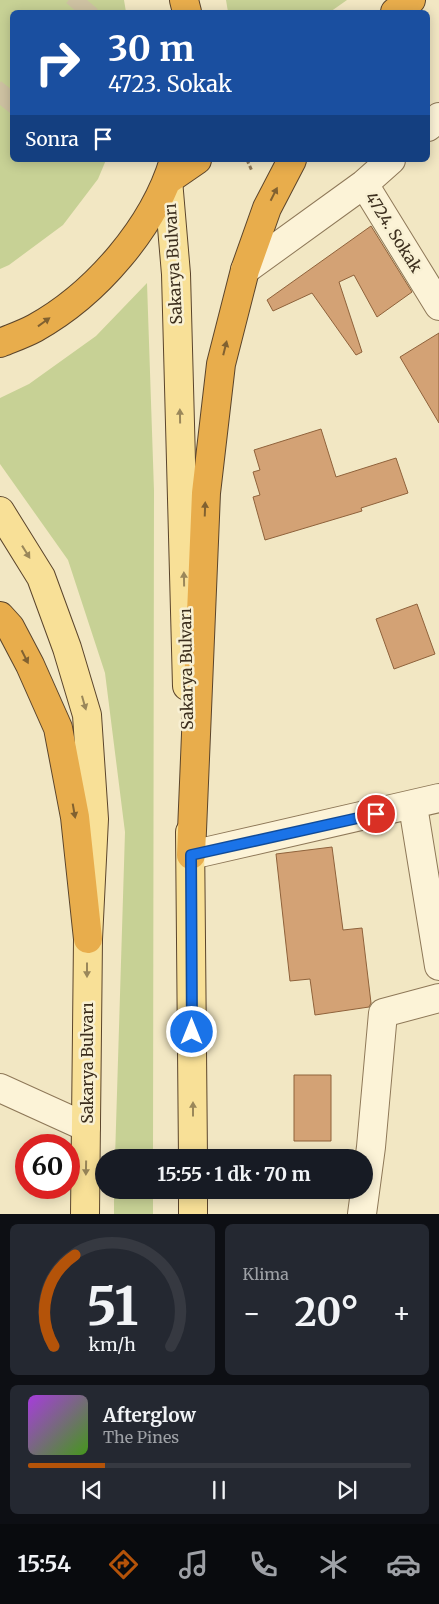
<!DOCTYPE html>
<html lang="tr">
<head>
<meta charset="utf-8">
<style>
  body { margin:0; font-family:Merriweather,serif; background:#242831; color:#f1f3f6; height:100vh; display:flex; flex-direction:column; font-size:19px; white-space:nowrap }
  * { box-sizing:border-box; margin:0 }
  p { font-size:16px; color:#9ea1a6 }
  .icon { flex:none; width:28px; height:28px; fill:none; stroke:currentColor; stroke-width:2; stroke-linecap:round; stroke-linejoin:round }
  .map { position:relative; height:1214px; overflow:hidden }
  .sheet { display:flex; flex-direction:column; gap:10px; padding:10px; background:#0d0f14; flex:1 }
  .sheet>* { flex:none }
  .top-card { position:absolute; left:10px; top:10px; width:420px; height:152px; border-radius:8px; box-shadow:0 2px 12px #0003; background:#1a4fa0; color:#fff; overflow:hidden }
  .speed { position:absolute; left:15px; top:1134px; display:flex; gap:10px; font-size:25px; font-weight:700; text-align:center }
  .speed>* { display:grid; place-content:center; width:65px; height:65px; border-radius:50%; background:#171b24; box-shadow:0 2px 12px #0003; line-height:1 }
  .speed .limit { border:8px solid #d22; background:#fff; color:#111 }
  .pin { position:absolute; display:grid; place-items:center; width:42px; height:42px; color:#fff; margin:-21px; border:2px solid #fff; border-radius:50%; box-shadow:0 1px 5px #0007 }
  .me { position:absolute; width:55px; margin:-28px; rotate:0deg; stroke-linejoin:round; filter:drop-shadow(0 0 4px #0008) }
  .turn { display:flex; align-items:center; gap:18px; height:105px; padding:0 15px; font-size:22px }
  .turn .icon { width:65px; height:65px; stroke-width:2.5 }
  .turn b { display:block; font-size:35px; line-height:42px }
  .then { display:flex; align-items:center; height:48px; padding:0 15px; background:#0003; gap:10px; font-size:19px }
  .big { font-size:38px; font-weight:700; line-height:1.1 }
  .sheet .widget { flex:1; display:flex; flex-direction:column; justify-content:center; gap:8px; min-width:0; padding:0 18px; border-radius:8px; background:#242831 }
  .sheet .dial { align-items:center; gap:0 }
  .dial svg { height:130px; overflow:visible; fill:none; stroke:#363941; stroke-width:7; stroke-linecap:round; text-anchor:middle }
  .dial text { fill:#f1f3f6; stroke:none }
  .song { display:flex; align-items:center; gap:15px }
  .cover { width:60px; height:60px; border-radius:8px; background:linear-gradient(135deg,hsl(280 70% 55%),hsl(100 70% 35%)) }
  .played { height:5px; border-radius:2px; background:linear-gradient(90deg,#b45309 20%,#363941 20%) }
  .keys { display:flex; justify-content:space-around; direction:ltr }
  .heat { display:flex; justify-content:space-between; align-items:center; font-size:28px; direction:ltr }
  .sheet .tiles { flex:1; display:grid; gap:10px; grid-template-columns:1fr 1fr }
  .widget:last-child { grid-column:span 2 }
  .trip { position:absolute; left:95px; top:1149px; width:278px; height:50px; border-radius:25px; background:#171b24; box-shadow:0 2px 12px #0003; font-weight:700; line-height:50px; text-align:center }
  .tab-bar { display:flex; height:80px; justify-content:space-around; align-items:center; background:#090b0e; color:#9ea1a6 }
  .tab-bar .icon { width:35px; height:35px }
  .tab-bar .active { color:#b45309 }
  .tab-bar b { font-size:22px; color:#f1f3f6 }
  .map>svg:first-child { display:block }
</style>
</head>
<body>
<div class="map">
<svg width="439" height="1214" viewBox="0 0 439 1214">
  <rect width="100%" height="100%" fill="#f2e7c3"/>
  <path fill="#c7d195" d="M0 0H124L126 12H12V160H106L98 179 63 225 9 265 0 269Z
    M226 0H347L330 12H228Z
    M147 283 154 491 153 1157 115 1158 125 832 105 673 68 560 0 464V398L29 384 96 336Z
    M114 1190H153V1214H114Z"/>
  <path fill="#d3a275" stroke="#8f623b" d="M371 226 412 292 377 317 354 275 339 282 362 352 356 355 312 293 273 311 267 300Z
    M439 333V423L400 357Z
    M321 429 336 477 396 458 408 493 361 508 362 511 265 540 253 497 260 495 253 472 260 470 254 450Z
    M417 604 435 654 394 669 376 619Z
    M332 847 343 930 362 928 371 1003 369 1007 315 1015 310 979 290 981 276 854Z
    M294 1075H331V1141H294Z"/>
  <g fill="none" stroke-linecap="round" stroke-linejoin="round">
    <path stroke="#cec2a2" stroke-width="28" stroke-dasharray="28 14" stroke-linecap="butt" d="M77 12 87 0
      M0 105 12 90"/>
    <g stroke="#8e7858" stroke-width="30">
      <path id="street" d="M428 127 439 117
        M364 184 439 306
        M245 270 364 184 391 160
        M413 806 439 966
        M191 855 439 798
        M0 1088 86 1127
        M362 1214 371 1147 383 1013 439 998"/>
    </g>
    <g stroke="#5b452c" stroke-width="30">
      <path id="primary" d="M168 180 176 274 187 686
        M0 511 41 577 67 648 87 715 94 819 88 939 85 1214
        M190 832 193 1158
        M193 1214V1190"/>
    </g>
    <g stroke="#5b452c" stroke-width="30">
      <path id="highway" d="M184 0 187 12
        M395 12 411 0
        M168 180 197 160
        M0 343C12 338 24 334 35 328 96 294 154 227 174 160
        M0 616 10 627 30 665 58 728 75 817 88 939
        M191 855 206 493 221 364 245 270 267 208 292 160"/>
    </g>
    <path stroke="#8e7858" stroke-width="3" stroke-dasharray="4 2.5" stroke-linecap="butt" d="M247 160 252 171"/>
    <use href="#street" stroke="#fcf3d7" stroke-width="28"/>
    <use href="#primary" stroke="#f8e097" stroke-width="28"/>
    <use href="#highway" stroke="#e8ad4c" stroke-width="28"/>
  </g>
  <defs><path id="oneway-solid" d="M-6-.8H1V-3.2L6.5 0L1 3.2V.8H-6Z" transform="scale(1.25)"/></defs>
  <g fill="#816130">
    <use href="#oneway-solid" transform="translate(274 194) rotate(-63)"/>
    <use href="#oneway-solid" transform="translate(44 322) rotate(-36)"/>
    <use href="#oneway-solid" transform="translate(225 348) rotate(-76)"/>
    <use href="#oneway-solid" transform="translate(205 509) rotate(-88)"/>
    <use href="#oneway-solid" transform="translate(25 657) rotate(63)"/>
    <use href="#oneway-solid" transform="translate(74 811) rotate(80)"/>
  </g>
  <g fill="#9a875a">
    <use href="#oneway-solid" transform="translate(180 416) rotate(-91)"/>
    <use href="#oneway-solid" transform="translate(26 552) rotate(58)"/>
    <use href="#oneway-solid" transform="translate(184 579) rotate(-91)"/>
    <use href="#oneway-solid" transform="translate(84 703) rotate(74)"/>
    <use href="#oneway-solid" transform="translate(87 970) rotate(90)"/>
    <use href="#oneway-solid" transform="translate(193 1109) rotate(-90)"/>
    <use href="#oneway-solid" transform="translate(86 1168) rotate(91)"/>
  </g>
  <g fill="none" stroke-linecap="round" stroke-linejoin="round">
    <g stroke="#114b97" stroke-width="12">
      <path id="route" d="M192 1032 191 855 376 814"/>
    </g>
    <use href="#route" stroke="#1a73e8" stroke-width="9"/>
  </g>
  <g text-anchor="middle" stroke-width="5" stroke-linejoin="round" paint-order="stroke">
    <g font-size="16" fill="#3c2e1d" stroke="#f8f0d3">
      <text transform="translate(394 232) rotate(58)" y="6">4724. Sokak</text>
      <text transform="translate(173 264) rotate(-93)" y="6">Sakarya Bulvarı</text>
      <text transform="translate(186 669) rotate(-91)" y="6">Sakarya Bulvarı</text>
      <text transform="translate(87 1063) rotate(-90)" y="6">Sakarya Bulvarı</text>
    </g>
  </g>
</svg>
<div class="speed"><div class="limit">60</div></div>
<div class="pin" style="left:376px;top:814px;background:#d93025"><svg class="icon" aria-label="arrive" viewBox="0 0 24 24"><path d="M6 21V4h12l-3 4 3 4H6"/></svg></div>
<svg class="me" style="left:192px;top:1032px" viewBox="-20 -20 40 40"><circle r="17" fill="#1a73e8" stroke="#fff" stroke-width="3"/><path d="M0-11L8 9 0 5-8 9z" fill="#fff"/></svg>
<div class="trip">15:55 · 1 dk · 70 m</div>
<div class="top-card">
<div class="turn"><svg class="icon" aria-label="right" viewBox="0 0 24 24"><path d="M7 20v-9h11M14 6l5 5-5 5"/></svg><div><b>30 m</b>4723. Sokak</div></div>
<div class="then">Sonra<svg class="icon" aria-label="arrive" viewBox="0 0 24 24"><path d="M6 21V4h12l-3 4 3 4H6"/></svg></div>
</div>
</div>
<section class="sheet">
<div class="tiles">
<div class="widget dial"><svg viewBox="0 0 100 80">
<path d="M14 69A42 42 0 1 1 86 69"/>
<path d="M14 69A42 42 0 0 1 27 13" stroke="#b45309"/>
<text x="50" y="56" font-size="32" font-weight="700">51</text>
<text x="50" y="72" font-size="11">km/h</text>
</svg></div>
<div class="widget"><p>Klima</p>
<div class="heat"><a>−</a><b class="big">20°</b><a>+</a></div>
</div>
<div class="widget">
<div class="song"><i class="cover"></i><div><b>Afterglow</b><p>The Pines</p></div></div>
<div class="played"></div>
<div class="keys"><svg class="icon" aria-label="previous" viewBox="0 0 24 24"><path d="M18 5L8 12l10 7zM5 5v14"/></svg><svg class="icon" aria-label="pause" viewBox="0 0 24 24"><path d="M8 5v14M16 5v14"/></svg><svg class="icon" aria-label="next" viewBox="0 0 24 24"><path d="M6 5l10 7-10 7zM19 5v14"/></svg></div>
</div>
</div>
</section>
<nav class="tab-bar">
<b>15:54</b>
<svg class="icon active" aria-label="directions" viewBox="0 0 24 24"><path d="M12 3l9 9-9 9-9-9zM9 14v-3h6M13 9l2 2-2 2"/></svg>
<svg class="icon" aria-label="music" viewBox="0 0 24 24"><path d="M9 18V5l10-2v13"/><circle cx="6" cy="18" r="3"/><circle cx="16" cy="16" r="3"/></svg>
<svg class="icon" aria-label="phone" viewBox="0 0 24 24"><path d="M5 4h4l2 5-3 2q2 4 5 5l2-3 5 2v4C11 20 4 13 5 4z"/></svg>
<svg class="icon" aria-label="climate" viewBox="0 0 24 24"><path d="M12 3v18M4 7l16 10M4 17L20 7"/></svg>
<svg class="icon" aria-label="car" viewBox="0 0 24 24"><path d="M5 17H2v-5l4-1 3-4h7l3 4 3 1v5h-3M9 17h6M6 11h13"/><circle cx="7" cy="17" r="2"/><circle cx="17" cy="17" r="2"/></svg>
</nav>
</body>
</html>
